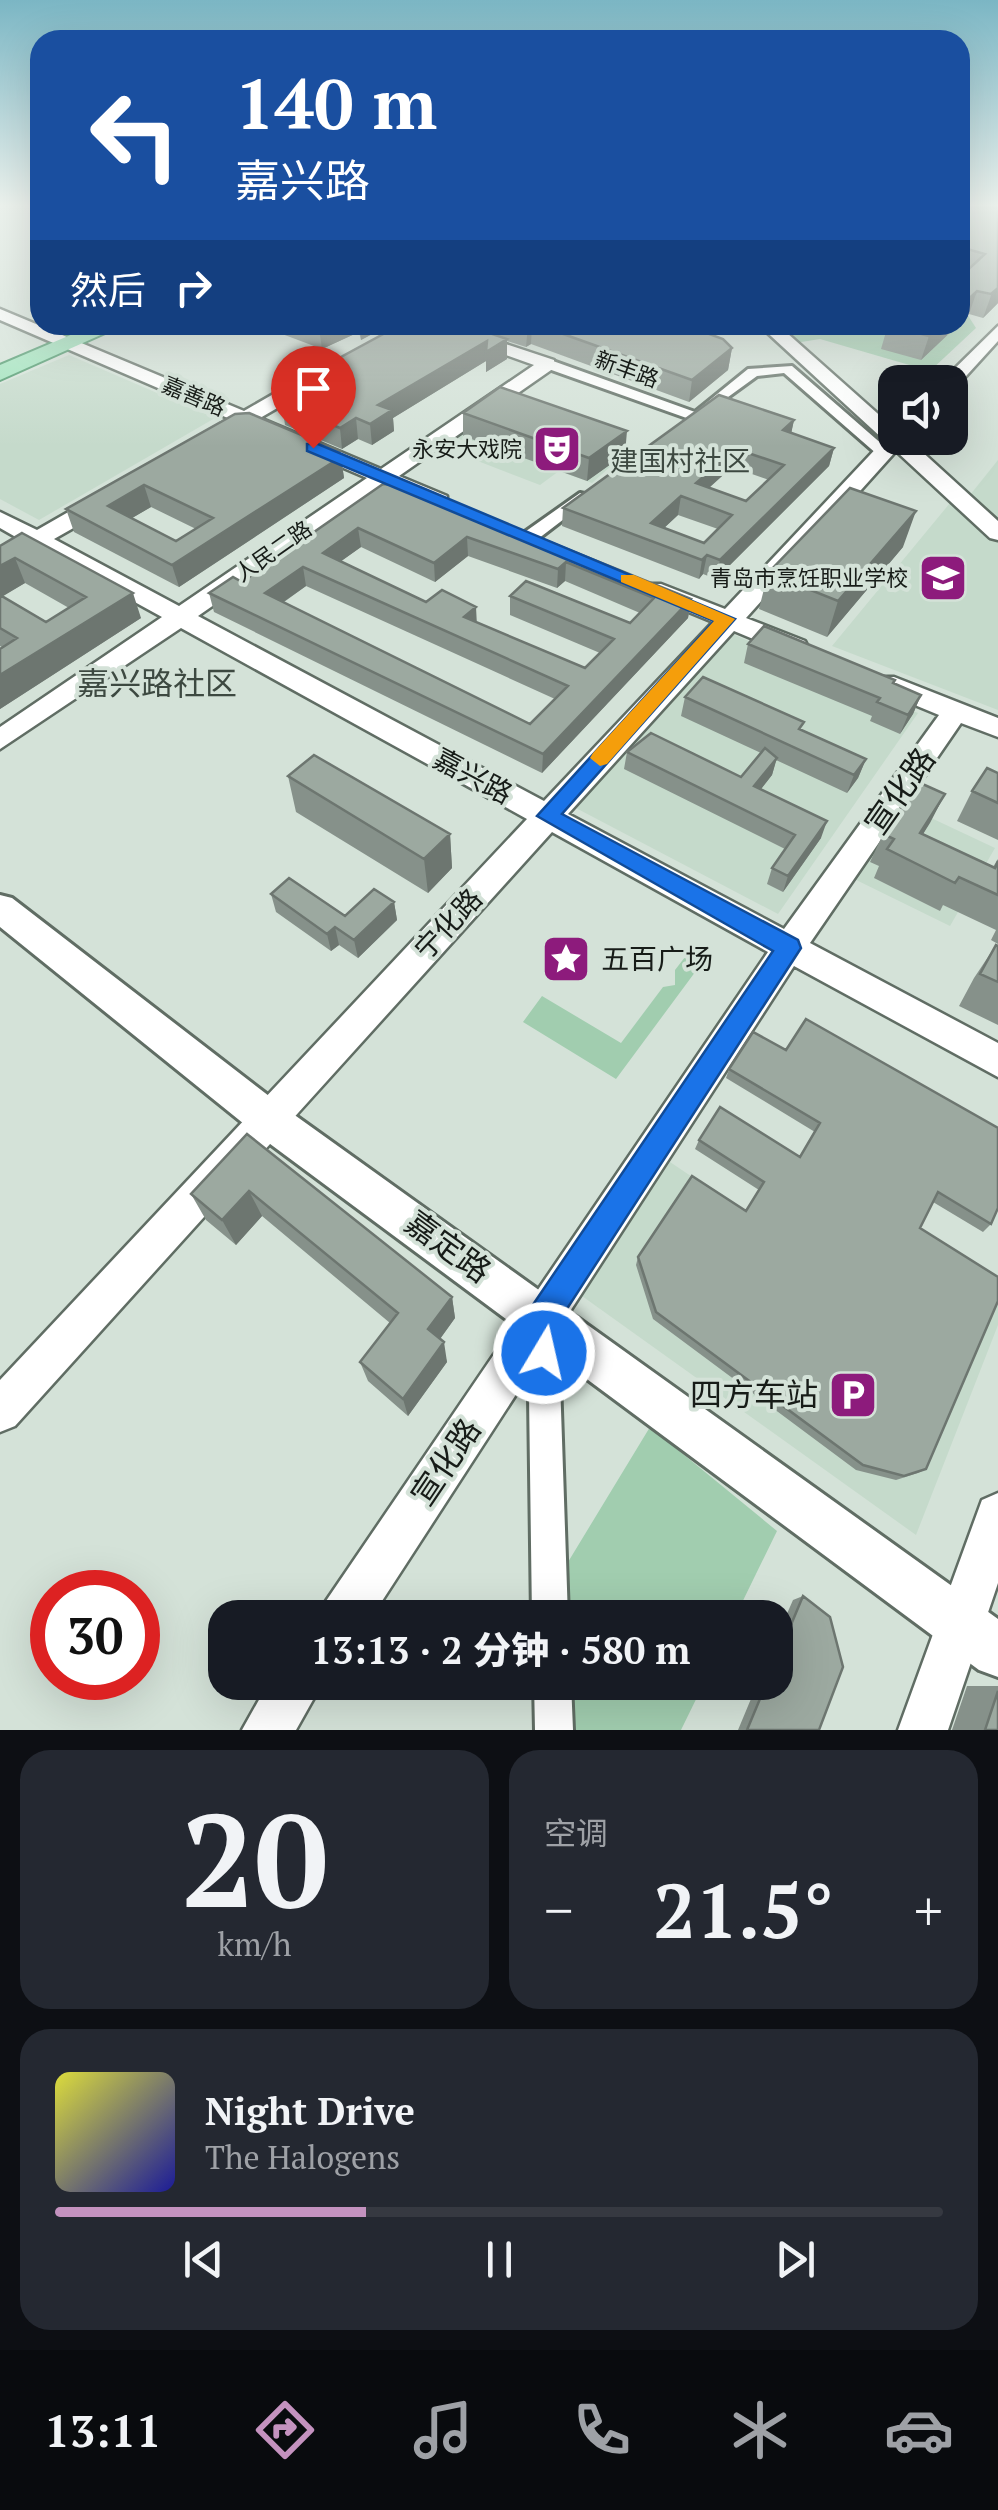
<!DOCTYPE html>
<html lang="zh">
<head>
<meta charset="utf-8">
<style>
  body { margin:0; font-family:"PT Serif","Noto Sans SC",serif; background:#242831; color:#f1f3f6; height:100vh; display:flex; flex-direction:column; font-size:38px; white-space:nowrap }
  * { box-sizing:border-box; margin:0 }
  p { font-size:32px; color:#9ea1a6 }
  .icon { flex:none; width:55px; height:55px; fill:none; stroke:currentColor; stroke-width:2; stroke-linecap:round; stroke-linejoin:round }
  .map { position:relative; height:1730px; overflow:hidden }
  .panel { display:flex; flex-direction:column; gap:20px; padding:20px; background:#0d0f14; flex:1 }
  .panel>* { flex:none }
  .top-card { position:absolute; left:30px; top:30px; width:940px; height:305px; border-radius:30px; box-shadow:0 10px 40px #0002; background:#1a4fa0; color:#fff; overflow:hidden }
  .buttons { position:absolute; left:878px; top:365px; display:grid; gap:20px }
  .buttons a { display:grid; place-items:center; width:90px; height:90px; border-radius:20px; background:#171b24; box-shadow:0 10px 40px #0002; font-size:50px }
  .speed { position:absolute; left:30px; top:1570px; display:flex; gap:20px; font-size:50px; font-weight:700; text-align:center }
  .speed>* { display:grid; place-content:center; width:130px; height:130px; border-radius:50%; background:#171b24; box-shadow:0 10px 40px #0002; line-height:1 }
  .speed .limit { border:15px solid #d22; background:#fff; color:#111 }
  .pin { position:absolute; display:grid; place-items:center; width:85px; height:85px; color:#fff; margin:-102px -42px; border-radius:50% 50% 50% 0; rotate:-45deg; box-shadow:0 0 10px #0007 }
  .pin .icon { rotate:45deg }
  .me { position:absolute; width:110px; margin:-55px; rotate:9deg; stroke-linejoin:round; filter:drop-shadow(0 0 8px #0008) }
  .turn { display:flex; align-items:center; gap:35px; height:210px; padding:0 40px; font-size:45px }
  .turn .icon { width:130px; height:130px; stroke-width:2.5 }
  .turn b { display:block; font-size:70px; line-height:85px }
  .then { display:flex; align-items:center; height:95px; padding:0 40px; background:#0003; gap:20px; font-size:38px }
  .big { font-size:75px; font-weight:800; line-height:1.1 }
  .panel .card { flex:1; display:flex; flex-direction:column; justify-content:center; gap:15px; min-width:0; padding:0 35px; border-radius:30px; background:#242831 }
  .panel .dial { align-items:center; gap:0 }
  .dial b { font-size:130px; line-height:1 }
  .song { display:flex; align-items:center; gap:30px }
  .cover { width:120px; height:120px; border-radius:15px; background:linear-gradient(135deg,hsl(60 70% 55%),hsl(240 70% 35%)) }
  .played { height:10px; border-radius:5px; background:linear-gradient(90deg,#c492bf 35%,#363941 35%) }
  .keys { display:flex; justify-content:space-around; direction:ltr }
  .heat { display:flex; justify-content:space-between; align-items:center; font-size:55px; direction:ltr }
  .panel .tiles { flex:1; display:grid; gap:20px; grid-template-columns:1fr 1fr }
  .card:last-child { grid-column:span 2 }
  .trip { position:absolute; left:208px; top:1600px; width:585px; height:100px; border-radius:30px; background:#171b24; box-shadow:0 10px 40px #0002; font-weight:800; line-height:100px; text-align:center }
  .tabs { display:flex; height:160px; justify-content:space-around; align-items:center; background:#090b0e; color:#9ea1a6 }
  .tabs .icon { width:70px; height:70px }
  .tabs .active { color:#c492bf }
  .tabs b { font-size:45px; color:#f1f3f6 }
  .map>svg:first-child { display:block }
</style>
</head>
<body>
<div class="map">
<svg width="998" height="1730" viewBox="0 0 998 1730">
  <rect width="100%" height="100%" fill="#d4e2d8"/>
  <path fill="#c5dacb" d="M69 355 215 418 39 520 0 499V384Z
    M502 404 630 449 592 483 559 471 540 485 470 458 483 448 454 437Z
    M998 460V710L832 646 950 503 958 510Z
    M730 633 918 713 778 914 574 807Z
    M895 801 995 848 950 926 846 875Z
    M670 1162 798 1248 998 1280V1325L916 1535 582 1296Z"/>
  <path fill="#a1cdaf" d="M960 303 976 328 930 371 820 339 795 343 776 325H960Z
    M692 948 707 956 616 1079 523 1022 542 996 621 1043 663 987 675 985V970Z
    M650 1427 777 1531 735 1617H568L565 1567Z
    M572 1683V1682L704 1683 681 1730H574Z"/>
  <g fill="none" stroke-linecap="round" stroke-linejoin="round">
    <g stroke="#606d64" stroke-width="6">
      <path id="minor" d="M543 361H553L695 412 748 369 792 366 891 452 878 455 784 373 757 376 695 421 543 367Z
        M580 493 594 496 534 542H522V534Z
        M543 1306 554 1310 558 1321 568 1618H532L528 1321 532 1310Z
        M534 1682H571L573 1730H535Z"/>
    </g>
    <g stroke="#606d64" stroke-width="5">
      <path id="tertiary" d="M0 309 244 411 310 373H324V381L260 418 381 469 534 365 422 325H448L554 360V368L399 476 447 496V506H431L385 486 198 616 544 801 713 622 645 594V584H661L725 609 884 440 759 325H778L895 429V438H907L998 521V540L990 538 896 451 746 618 805 641 808 647 805 653H787L734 631 568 814 784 929 939 715 876 689 872 683 876 677H894L998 718V737L961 723 810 943 998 1043V1077L794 966 371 1618H319L326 1601 768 952 552 832 15 1426 0 1432V1380L527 819 181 628 0 749V727L162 617 38 549 0 568V552L21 540 0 528V512L37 530 98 495H114V505L54 539 179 606 367 478 246 426 225 430 222 426 230 419 0 320Z
        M998 326V341L957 386 941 382Z
        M998 1493V1583L948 1730H898L982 1500Z
        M269 1682H323L296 1730H242Z"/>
    </g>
    <g stroke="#606d64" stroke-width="6">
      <path id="secondary" d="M0 895 12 898 282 1106 998 1619V1677L979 1670 254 1132 0 927Z"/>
    </g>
    <g stroke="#439264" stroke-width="4">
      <path id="primary" d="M94 325H123L0 380V365Z"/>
    </g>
    <use href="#minor" fill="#fff" fill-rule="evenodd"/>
    <use href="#tertiary" fill="#fff" fill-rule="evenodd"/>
    <use href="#secondary" fill="#fff" fill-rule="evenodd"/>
    <use href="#primary" fill="#9de3bb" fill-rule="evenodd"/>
  </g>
  <path fill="#86918a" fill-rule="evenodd" d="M960 204H998V303L983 318 969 314 964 273 960 272Z
    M258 325H376V332L361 340 359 332 322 349Z
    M400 325H685L732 348 728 370 689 402 531 344 526 347 507 341V359L486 372V361L393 418 394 431 372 445 358 439 342 449 285 425 282 404Z
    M888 325H958L921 360 881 349Z
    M463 413 625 454 587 481 463 436Z
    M235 414 340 451 344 478 179 587 74 532 66 509ZM151 507 196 529 176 541 132 518Z
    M794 420 791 433 834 448 829 466 716 579 703 574 699 579 562 526 563 508ZM732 467 769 480 746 501 709 488ZM678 515 718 529 704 543 664 528Z
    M414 487 691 599 688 618 542 773 214 612 209 593 242 582ZM361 547 435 582 468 556 557 588 565 581 640 613 630 623 510 596V615L600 653 585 668 426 602 341 561ZM306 586 555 699 530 724 284 602Z
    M0 546 141 618 0 709 2 647 0 646ZM25 583 69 608 46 622 2 596Z
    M903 547 827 637 759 609 768 573Z
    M748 644 895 680 894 684 921 695 913 714 900 734 870 721 872 716 744 663Z
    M685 697 801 730 866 759 858 778 847 793 776 760 772 775 761 789 821 838 783 892 767 884 772 868 785 849 624 769 627 752 741 777 761 753 681 716Z
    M998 773V840L957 821 972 791Z
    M288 776 450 834 452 868 428 893 296 812Z
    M945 794 923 834 993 867 998 859V944L991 940 996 930 943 905 940 911 874 878 879 866 870 862 883 834Z
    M271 894 345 916 394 902 397 920 358 958 339 945 331 951 276 912Z
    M996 945 998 946V1025L959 1006 974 978Z
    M753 1032 991 1224 983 1232 933 1202 920 1228 926 1469 918 1473 896 1480 856 1470 653 1319 636 1265 638 1257 746 1211 759 1190 695 1149 699 1140 800 1157 815 1132 726 1078 729 1069Z
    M247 1134 452 1297 455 1318 440 1339 447 1362 408 1416 368 1381 360 1362 390 1323 262 1216 236 1245 206 1220 191 1194Z
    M803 1596 819 1730H738L758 1682H775V1641L793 1600Z
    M967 1686H998V1730H952Z"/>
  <path fill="#6d7670" d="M998 276V303L983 318Z
    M977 291 969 314 960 323V307Z
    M325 325H358L359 332 322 349 319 328Z
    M360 325H376V332L361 340Z
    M528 325H532L531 344 526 347Z
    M795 325H816L794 329Z
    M941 325H958L921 360 929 336Z
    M507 339V359L486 372V361L393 418 394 431 372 445 370 424 378 405 487 341Z
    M732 348 728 370 689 402 692 380Z
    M356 418 358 439 342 449 340 428Z
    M794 420 790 439 783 430Z
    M627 431 625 454 587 481 589 458Z
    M834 448 829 466 716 579 720 560Z
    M736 449 732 467 693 502 696 483Z
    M340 451 344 478 179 587 172 565Z
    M144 485 151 507 115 528 108 506Z
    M681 496 678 515 649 542 651 523Z
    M916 511 903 547 827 637 838 601Z
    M358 528 361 547 326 572 323 553Z
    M467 537 468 556 435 582 434 563Z
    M707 555 703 574 699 579 702 560Z
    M15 558 25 583 0 598V566Z
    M566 562 565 581 557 588 558 569Z
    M303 567 306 586 269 612 265 593Z
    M133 593 141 618 0 709V675Z
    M691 599 688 618 542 773 543 754Z
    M476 607 477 626 464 617Z
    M921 695 913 714 900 734 908 715Z
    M777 758 772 775 750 803 754 786Z
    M866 759 858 778 847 793 854 775Z
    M945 794 930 823 906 861 920 833Z
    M827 821 821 838 783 892 788 876Z
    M450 834 452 868 428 893 424 859Z
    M394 902 397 920 358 958 354 940Z
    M335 927 339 945 331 951 327 934Z
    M249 1191 262 1216 236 1245 222 1220Z
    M452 1297 455 1318 432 1350 428 1329Z
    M444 1342 447 1362 408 1416 403 1399Z"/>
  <path fill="#9ca9a0" stroke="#6d7670" stroke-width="2.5" fill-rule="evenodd" d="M960 204H998V288L991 294 977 291 960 307V277L985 254 960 247Z
    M400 325H466L507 339 486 352 487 341 378 405 392 410 370 424 356 418 340 428 282 404V389Z
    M538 325H685L723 339 732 348 692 380Z
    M889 325H941L929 336Z
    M500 387 627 431 589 458 463 413Z
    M719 395 794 420 783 430 834 448 720 560 707 555 702 560 563 508ZM736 449 784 465 746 501 696 483ZM681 496 732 515 704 543 651 523Z
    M249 413 340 451 335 454 341 457 172 565 66 509 235 414ZM144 485 213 518 176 541 108 506Z
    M383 484 414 487 691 599 543 754 209 593 233 577 242 582ZM358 528 434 563 467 537 558 569 566 562 654 598 630 623 526 581 510 596 614 639 585 668 464 617 476 607 442 590 426 602 323 553ZM303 567 568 686 530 724 265 593Z
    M850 488 916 511 838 601 768 573Z
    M22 533 133 593 0 675V649L17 638 0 628V595L46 622 86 597 15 558 0 566V546Z
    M764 626 895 680 893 683 921 695 908 715 877 702 880 698 748 644Z
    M703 677 804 722 799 729 866 759 854 775 685 697Z
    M651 733 741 777 765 748 777 758 754 786 827 821 788 876 772 868 795 835 627 752Z
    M314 755 450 834 424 859 288 776Z
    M987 768 998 773V803L972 791Z
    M918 782 945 794 920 833 995 868 998 861V895L959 877 955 883 887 849 894 839 883 834Z
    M289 878 345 916 374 889 394 902 354 940 335 927 327 934 271 894Z
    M996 945 998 946V982L980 974Z
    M806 1019 998 1128V1208L991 1224 938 1192 920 1228 998 1277V1301L926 1469 904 1476 863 1465 656 1312 638 1257 692 1176 746 1211 764 1182 699 1140 720 1107 800 1157 820 1123 729 1069 753 1032 786 1050Z
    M247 1134 452 1297 428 1329 444 1342 403 1399 360 1362 398 1313 249 1191 222 1220 191 1194Z
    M803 1596 830 1617 843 1667 819 1730H747L767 1682H775V1663Z
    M998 1691V1730H985Z"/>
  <linearGradient id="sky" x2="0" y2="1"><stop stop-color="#7bb6c4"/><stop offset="0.46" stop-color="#ecf2ed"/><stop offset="1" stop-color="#ecf2ed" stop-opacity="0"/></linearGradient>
  <rect width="998" height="446" fill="url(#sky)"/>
  <path fill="#1a73e8" stroke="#114b97" stroke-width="2.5" d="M307 444H318L735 619 562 814 798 940 801 948 559 1321V1353L555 1364 544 1368 533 1364C525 1347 525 1324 532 1306L773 951 537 816 714 621 307 451Z"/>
  <path fill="#f59e0b" d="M621 575H634L735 619 607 764 600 766 590 758 593 753 714 621 621 582Z"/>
  <defs>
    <g id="theatre-square" transform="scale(2.5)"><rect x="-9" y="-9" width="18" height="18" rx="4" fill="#8d1b7c" stroke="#d4e2d8"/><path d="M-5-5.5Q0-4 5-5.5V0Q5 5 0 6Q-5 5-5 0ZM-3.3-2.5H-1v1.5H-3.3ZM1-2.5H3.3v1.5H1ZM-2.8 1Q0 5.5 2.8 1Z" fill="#fff"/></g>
    <g id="school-square" transform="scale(2.5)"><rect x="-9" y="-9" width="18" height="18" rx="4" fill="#8d1b7c" stroke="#d4e2d8"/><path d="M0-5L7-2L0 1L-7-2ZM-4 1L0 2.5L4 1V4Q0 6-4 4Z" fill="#fff"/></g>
    <g id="sight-square" transform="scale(2.5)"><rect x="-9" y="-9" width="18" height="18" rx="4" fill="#8d1b7c" stroke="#d4e2d8"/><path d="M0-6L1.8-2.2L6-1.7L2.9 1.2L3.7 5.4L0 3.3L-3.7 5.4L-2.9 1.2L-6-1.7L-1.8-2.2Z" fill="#fff"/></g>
    <g id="parking-square" transform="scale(2.5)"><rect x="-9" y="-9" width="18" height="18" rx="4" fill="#8d1b7c" stroke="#d4e2d8"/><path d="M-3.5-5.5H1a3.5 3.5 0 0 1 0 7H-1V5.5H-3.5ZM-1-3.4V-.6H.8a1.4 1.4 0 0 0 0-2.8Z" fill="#fff"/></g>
  </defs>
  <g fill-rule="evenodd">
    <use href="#theatre-square" x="557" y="449"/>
    <use href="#school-square" x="943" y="578"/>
    <use href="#sight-square" x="566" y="959"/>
    <use href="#parking-square" x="853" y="1395"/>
  </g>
  <g text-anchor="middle" stroke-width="8" stroke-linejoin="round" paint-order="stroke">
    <g font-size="22" fill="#171c18" stroke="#d4e2d8">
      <text transform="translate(627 369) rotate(20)" y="8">新丰路</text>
      <text transform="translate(194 396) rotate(23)" y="8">嘉善路</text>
      <text transform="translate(273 551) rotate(-35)" y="8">人民二路</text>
    </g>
    <g font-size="22" fill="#171c18" stroke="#d4e2d8" text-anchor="end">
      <text x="522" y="457">永安大戏院</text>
      <text x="908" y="586">青岛市烹饪职业学校</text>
    </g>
    <g font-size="28" fill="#3d4941" stroke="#d4e2d8">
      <text x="680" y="471">建国村社区</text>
    </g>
    <g font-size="28" fill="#171c18" stroke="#d4e2d8">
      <text transform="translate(473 776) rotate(28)" y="10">嘉兴路</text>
      <text transform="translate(448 924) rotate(-47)" y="10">宁化路</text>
    </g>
    <g font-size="28" fill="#171c18" stroke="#d4e2d8" text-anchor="start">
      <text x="601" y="969">五百广场</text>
    </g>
    <g font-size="32" fill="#3d4941" stroke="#d4e2d8">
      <text x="157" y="695">嘉兴路社区</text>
    </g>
    <g font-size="32" fill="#171c18" stroke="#d4e2d8">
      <text transform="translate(900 791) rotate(-55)" y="11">宣化路</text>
      <text transform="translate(448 1247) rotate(36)" y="11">嘉定路</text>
      <text transform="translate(446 1462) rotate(-56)" y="11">宣化路</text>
    </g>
    <g font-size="32" fill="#171c18" stroke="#d4e2d8" text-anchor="end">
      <text x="818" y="1406">四方车站</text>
    </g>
  </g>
</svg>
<div class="buttons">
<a><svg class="icon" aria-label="sound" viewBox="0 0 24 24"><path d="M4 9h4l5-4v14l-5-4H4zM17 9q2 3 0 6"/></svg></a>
</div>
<div class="speed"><div class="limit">30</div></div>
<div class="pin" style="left:313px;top:448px;background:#d93025"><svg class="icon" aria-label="arrive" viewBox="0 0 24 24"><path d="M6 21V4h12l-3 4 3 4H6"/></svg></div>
<svg class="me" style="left:544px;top:1353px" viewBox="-20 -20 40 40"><circle r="17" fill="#1a73e8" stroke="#fff" stroke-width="3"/><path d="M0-11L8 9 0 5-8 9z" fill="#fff"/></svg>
<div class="trip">13:13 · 2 分钟 · 580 m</div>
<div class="top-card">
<div class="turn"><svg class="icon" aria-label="left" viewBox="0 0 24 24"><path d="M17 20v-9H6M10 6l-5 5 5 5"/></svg><div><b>140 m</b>嘉兴路</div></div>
<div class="then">然后<svg class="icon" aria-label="right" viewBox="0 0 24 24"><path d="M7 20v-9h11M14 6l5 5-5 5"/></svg></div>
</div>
</div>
<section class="panel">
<div class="tiles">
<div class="card dial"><b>20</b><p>km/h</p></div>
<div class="card"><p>空调</p>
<div class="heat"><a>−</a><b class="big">21.5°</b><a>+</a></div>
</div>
<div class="card">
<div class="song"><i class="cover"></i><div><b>Night Drive</b><p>The Halogens</p></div></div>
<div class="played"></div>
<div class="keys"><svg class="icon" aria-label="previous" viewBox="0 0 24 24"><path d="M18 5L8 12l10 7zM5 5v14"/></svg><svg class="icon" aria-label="pause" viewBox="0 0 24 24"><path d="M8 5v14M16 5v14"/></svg><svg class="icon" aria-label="next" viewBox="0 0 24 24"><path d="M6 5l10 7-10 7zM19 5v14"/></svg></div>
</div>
</div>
</section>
<nav class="tabs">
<b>13:11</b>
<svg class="icon active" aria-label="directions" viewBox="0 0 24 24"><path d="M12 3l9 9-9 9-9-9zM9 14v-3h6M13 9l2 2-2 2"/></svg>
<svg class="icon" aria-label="music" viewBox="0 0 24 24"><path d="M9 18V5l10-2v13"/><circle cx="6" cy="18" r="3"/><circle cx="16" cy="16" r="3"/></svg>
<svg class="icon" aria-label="phone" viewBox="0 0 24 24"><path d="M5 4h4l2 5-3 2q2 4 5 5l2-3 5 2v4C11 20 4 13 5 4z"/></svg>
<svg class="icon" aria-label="climate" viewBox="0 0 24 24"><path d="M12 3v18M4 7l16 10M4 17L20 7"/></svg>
<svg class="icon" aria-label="car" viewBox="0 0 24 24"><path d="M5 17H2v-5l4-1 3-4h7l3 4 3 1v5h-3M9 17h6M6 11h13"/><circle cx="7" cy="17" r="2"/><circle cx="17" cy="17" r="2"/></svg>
</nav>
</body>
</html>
